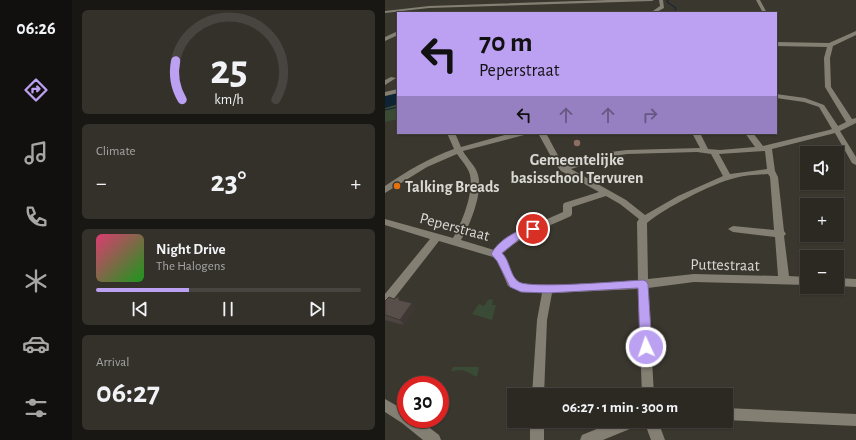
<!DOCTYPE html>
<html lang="en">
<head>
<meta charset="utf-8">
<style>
  body { margin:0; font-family:"Alegreya Sans",sans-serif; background:#34312b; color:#f1f3f6; height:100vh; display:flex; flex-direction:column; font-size:15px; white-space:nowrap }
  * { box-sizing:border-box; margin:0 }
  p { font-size:13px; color:#a6a6a6 }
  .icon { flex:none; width:22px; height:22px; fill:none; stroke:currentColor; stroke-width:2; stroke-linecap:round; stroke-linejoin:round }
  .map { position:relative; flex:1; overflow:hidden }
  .details { display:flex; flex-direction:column; gap:10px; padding:10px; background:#181713; width:313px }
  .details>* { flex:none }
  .top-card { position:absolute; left:12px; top:12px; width:380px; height:122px; border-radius:0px; box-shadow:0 1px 3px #0004,0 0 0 1px #484541; background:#bca0f2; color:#111; overflow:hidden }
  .buttons { position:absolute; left:415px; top:146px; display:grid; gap:8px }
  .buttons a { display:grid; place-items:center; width:44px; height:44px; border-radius:0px; background:#2c2923; box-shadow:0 1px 3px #0004,0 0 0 1px #484541; font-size:20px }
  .speed { position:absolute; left:12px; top:376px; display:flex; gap:8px; font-size:20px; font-weight:700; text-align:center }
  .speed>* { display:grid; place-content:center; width:52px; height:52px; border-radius:50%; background:#2c2923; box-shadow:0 1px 3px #0004,0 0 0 1px #484541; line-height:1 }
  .speed .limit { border:6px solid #d22; background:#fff; color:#111 }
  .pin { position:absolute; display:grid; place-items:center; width:34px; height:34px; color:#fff; margin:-17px; border:2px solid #fff; border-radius:50%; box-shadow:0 1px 4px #0007 }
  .me { position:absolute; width:44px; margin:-22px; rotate:357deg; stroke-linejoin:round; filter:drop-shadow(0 0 3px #0008) }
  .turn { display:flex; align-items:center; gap:14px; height:84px; padding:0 16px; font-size:18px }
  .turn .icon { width:52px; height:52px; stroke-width:2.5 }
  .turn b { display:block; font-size:28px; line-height:34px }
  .lanes { display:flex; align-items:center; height:38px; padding:0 16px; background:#0003; justify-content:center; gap:20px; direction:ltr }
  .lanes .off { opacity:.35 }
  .big { font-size:30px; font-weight:600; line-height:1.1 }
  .details .card { flex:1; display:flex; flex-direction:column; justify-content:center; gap:6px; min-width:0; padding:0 14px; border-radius:6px; background:#34312b }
  .details .dial { align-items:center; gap:0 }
  .dial svg { height:104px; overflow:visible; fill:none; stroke:#484541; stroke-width:7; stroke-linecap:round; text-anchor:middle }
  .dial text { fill:#f1f3f6; stroke:none }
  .song { display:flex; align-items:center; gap:12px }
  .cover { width:48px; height:48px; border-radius:6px; background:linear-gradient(135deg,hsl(340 70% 55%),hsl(120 70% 35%)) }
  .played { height:4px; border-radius:2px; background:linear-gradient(90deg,#bca0f2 35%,#484541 35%) }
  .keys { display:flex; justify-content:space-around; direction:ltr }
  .heat { display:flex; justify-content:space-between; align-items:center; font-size:22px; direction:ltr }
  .trip { position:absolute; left:122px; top:388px; width:226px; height:40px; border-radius:0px; background:#2c2923; box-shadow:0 1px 3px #0004,0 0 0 1px #484541; font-weight:600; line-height:40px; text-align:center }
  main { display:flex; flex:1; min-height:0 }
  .tabs { display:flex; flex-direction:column; width:72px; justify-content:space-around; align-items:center; background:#12100e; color:#a6a6a6 }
  .tabs .icon { width:28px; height:28px }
  .tabs .on { color:#bca0f2 }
  .tabs b { font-size:18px; color:#f1f3f6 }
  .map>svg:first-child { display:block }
</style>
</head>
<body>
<main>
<nav class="tabs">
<b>06:26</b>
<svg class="icon on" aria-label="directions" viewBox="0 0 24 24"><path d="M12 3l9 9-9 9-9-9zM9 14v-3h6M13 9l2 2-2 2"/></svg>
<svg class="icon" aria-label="music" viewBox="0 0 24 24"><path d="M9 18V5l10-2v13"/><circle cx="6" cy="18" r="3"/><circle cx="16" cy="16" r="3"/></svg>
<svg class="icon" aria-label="phone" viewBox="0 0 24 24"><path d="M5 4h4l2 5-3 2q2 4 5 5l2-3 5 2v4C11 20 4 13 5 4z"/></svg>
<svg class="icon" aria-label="climate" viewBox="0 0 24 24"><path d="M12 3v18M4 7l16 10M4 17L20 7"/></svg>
<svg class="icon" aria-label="car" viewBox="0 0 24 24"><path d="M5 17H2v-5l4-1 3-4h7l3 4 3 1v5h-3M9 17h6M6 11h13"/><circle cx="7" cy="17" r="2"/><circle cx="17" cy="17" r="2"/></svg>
<svg class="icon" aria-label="filters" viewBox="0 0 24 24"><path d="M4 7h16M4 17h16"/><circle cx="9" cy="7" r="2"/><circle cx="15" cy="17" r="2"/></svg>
</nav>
<section class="details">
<div class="card dial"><svg viewBox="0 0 100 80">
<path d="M14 69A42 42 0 1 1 86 69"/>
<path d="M14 69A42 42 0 0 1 9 39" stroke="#bca0f2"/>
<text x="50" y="56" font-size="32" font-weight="700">25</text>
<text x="50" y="72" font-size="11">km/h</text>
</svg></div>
<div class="card"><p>Climate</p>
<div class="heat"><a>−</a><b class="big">23°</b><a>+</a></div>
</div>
<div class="card">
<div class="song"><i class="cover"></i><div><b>Night Drive</b><p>The Halogens</p></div></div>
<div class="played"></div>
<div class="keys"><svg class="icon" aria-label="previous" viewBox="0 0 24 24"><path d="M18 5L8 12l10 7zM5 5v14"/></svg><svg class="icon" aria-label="pause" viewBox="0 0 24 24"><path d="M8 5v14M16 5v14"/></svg><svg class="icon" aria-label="next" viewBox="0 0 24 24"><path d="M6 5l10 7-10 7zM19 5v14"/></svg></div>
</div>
<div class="card"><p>Arrival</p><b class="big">06:27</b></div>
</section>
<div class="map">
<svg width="471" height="440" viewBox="0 0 471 440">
  <rect width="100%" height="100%" fill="#3a372f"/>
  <path fill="#3a4b35" d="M13 104V119L0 122V108Z
    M106 299 108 300 107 305H111L107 320 87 314 94 304 99 306 103 300Z
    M68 367H94L92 377 78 370 66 371Z"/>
  <path fill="#0e2334" d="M13 93V104L0 108V96Z"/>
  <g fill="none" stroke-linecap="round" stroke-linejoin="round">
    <path stroke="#0e2334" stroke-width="1" d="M283 0 282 2 291 8 290 10
      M290 11V13
      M0 110 13 107"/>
    <path fill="#847f73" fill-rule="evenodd" d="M223 0H269L267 1 44 8 0 13V11L44 6Z
      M274 0H278L279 8 270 13H265L275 6Z
      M371 0H375L382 13H378Z
      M13 31V35L0 41V37Z
      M471 31V35L448 46 445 58 446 87 467 119 471 118V123L455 131 471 157V165L467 163 450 133 387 149 390 171 393 177 399 231 401 234 399 236 404 276 422 277V285L309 282 263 288 269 395H257L253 289 167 293 162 320 159 395H147L152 320 157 293 136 292 123 286 112 260 108 257 54 241 4 305 0 306V294L45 239 0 225V219L68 238C77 223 89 192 85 175 83 167 76 160 72 154L42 167 0 193V186C22 171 44 158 69 149L62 133H70L76 147 127 133H140L139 135 78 151C82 159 91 166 93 175 98 193 85 225 76 240L109 250 133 232 178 212V205L179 203 214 192 176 171 170 164 153 133H161L177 163 180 166 225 152 242 150 315 148 307 133H315L323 149 335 150 370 147 360 133H368L378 146 444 130 447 129 434 107 419 102 391 98V94L420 98 439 105 453 126 461 122 440 87 439 58 442 47 391 46V42L444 43ZM380 151 382 169 345 174 334 154ZM312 152 326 154 338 176 293 196 260 215 241 200 186 169 229 156 242 154ZM383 174 385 177 389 230 348 226 343 229 348 232 390 237 393 276 309 274 263 279 262 223C278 209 328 183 350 178 361 175 372 175 383 174ZM221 196 235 204 254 219 252 222 253 281C235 283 142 289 132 281 125 275 125 261 117 254 137 235 162 227 186 216L187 214V207Z
      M6 77 11 78 0 85V80Z
      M13 89V93L0 96V92Z
      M452 278 471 279V287L452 286Z
      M0 399 21 411V419H33L54 435 56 440H38L17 423 0 412Z
      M341 408 471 414V426L341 420Z
      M145 421H159V440H145Z
      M231 421H254L252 426 218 440H195L197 435Z
      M259 421H273L280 440H266Z"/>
  </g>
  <path fill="#4c4440" d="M0 301H16L27 303 30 309 19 325 0 320Z"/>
  <path fill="#3e3734" d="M27 303 30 309 19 325 15 320Z"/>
  <path fill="#584f4a" stroke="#3e3734" d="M14 296V300L27 303 15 320 0 315V301L4 297 9 299Z"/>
  <path fill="#bca0f2" stroke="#7a689d" d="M148 225 151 226 152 229 151 231 137 237 117 253C125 260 125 277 134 282 145 289 239 281 258 280L261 281 263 284 267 347 265 351 261 353 257 351 255 347 253 288 163 293 136 292 125 287 112 261 106 254C114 239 133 230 148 225Z"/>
  <circle fill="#8d6e63" stroke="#3a372f" stroke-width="1.5" cx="192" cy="143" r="4"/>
  <circle fill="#e8710a" stroke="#3a372f" stroke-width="1.5" cx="12" cy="186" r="4"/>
  <g text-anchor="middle" stroke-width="3.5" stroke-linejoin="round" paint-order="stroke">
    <g font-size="16" font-weight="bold" fill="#dad8d3" stroke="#3a372f">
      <text x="192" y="165">Gemeentelijke<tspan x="192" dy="18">basisschool Tervuren</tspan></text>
      <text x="20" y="192" text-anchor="start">Talking Breads</text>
    </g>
    <g font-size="16" fill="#dad8d3" stroke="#3a372f">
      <text transform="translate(70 226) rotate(15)" y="6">Peperstraat</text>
      <text transform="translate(340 264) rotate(1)" y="6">Puttestraat</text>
    </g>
  </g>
</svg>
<div class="buttons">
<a><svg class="icon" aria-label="sound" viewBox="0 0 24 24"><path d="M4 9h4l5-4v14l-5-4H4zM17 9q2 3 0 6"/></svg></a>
<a>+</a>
<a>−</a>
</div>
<div class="speed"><div class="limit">30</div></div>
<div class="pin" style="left:148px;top:229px;background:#d93025"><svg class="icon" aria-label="arrive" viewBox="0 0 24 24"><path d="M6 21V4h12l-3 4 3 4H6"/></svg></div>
<svg class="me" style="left:261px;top:347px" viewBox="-20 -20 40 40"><circle r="17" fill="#bca0f2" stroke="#fff" stroke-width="3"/><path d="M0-11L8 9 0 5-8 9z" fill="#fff"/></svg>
<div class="trip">06:27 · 1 min · 300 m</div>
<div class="top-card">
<div class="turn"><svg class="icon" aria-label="left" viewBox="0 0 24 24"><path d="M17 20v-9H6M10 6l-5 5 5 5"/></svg><div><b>70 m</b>Peperstraat</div></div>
<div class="lanes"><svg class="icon" aria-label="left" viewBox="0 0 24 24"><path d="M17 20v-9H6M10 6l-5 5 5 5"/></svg><svg class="icon off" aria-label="ahead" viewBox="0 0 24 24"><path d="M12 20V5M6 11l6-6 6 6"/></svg><svg class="icon off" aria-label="ahead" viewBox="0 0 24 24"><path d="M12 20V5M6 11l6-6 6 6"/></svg><svg class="icon off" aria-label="right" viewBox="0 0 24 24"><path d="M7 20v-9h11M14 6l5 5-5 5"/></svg></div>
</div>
</div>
</main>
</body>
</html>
